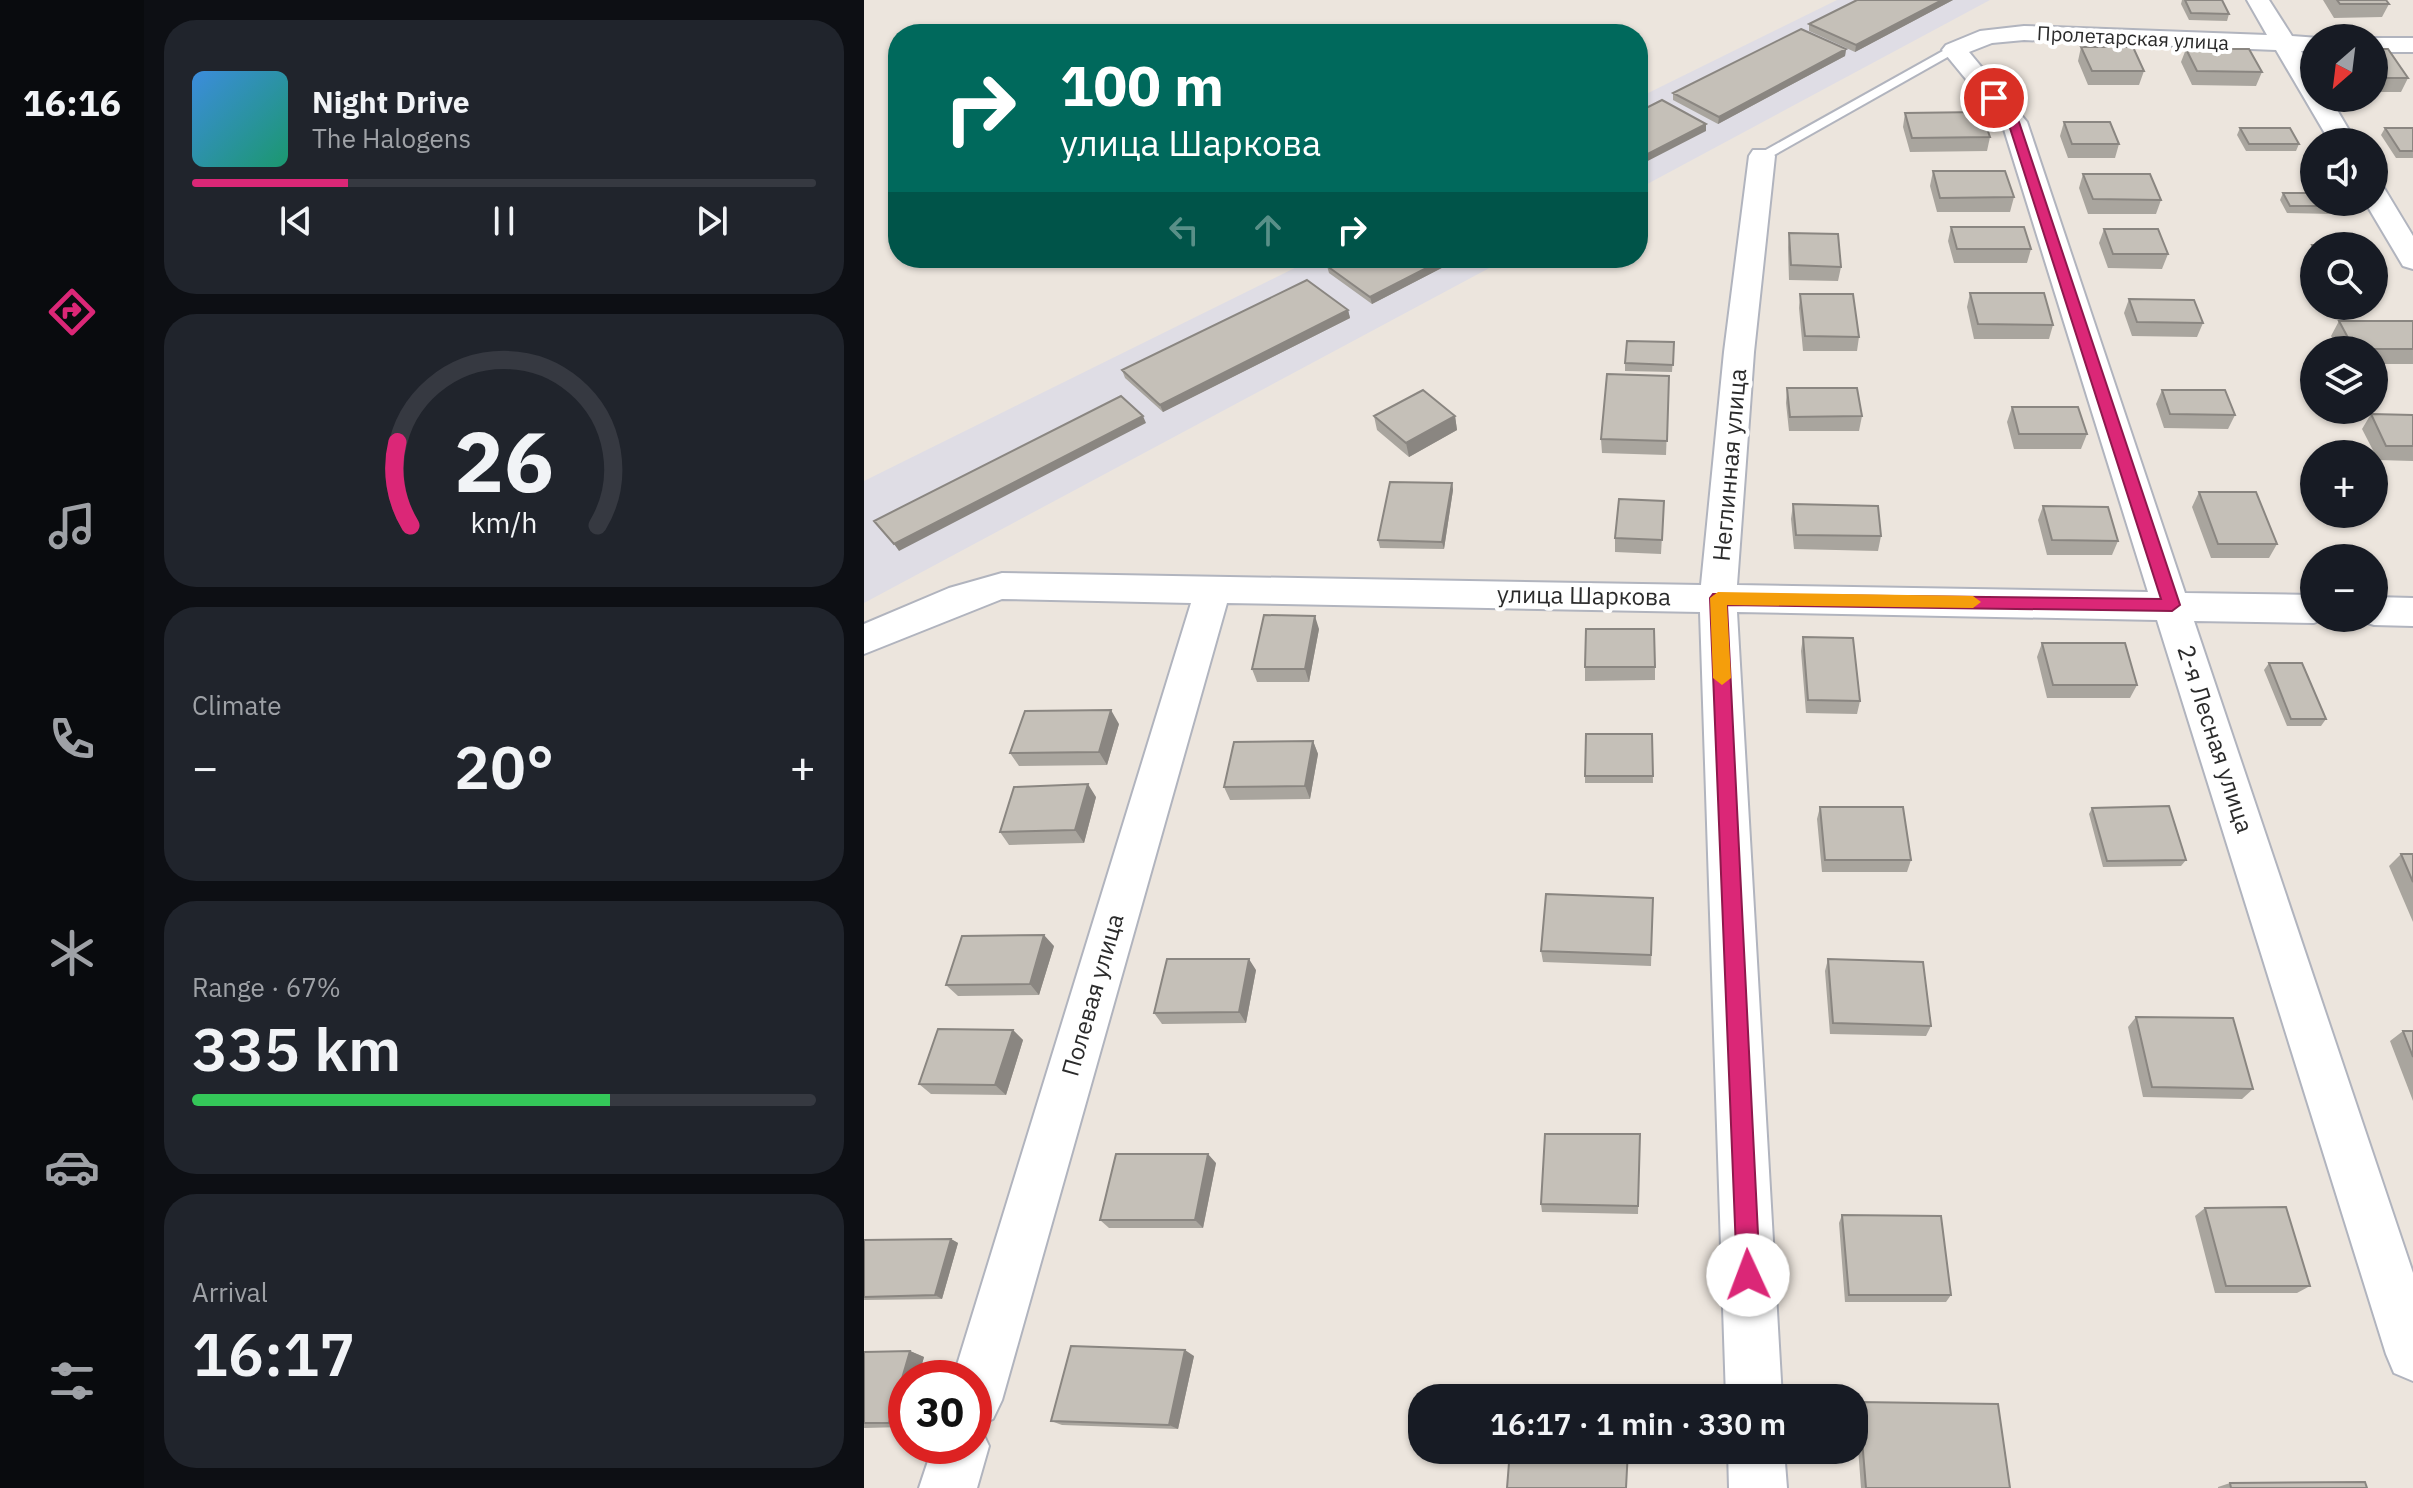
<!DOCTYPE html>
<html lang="en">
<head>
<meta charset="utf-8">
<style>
  body { margin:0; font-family:"IBM Plex Sans",sans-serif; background:#20242c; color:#f1f3f6; height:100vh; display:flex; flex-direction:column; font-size:30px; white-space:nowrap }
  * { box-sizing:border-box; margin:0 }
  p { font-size:26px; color:#9ea1a6 }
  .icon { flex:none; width:44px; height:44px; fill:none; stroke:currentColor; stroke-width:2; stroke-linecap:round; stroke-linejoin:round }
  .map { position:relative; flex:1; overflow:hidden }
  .drawer { display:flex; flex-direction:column; gap:20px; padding:20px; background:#0d0f14; width:720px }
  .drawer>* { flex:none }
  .top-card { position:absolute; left:24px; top:24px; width:760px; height:244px; border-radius:32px; box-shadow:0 2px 6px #0004; background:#00695c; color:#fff; overflow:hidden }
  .needle { width:52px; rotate:208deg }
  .tools { position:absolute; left:1436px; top:24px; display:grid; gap:16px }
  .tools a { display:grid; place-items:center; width:88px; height:88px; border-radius:50%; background:#171b24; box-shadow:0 2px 6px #0004; font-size:40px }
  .speed { position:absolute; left:24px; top:1360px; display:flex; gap:16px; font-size:40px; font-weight:700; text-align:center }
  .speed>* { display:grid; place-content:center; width:104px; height:104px; border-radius:50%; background:#171b24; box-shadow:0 2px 6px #0004; line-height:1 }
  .speed .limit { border:12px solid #d22; background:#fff; color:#111 }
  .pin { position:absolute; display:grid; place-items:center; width:68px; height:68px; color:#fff; margin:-34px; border:4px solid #fff; border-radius:50%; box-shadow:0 2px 8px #0007 }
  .me { position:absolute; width:88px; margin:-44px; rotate:358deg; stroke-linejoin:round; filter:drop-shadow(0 0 6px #0008) }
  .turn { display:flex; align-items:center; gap:28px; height:168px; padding:0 40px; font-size:36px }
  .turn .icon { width:104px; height:104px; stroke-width:2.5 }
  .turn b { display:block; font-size:56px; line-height:68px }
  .lanes { display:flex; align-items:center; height:76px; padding:0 40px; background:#0003; justify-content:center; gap:40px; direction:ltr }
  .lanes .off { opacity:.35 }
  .big { font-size:60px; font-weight:600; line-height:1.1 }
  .drawer .card { flex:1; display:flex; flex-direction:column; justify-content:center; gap:12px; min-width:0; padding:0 28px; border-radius:32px; background:#20242c }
  .drawer .dial { align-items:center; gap:0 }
  .dial svg { height:208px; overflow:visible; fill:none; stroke:#363941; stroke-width:7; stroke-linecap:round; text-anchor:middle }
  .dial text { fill:#f1f3f6; stroke:none }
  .song { display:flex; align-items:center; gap:24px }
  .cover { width:96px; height:96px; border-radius:12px; background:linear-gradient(135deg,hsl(210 70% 55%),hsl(160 70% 35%)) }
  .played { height:8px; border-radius:4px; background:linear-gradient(90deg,#db2777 25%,#363941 25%) }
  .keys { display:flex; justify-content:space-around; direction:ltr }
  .heat { display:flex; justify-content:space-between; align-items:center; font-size:44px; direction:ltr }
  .charge { height:12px; border-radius:6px; background:linear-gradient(90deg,#34c759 67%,#363941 0) }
  .trip { position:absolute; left:544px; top:1384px; width:460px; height:80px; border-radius:32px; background:#171b24; box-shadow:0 2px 6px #0004; font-weight:600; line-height:80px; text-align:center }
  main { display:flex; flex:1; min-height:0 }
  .dock { display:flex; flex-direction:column; width:144px; justify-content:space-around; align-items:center; background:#090b0e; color:#9ea1a6 }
  .dock .icon { width:56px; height:56px }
  .dock .active { color:#db2777 }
  .dock b { font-size:36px; color:#f1f3f6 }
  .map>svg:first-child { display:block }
</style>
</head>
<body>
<main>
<nav class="dock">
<b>16:16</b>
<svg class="icon active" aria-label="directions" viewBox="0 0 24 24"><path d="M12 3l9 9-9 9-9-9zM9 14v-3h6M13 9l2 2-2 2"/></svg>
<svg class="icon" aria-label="music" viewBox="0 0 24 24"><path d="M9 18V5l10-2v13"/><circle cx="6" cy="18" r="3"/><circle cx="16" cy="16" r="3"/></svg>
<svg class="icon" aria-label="phone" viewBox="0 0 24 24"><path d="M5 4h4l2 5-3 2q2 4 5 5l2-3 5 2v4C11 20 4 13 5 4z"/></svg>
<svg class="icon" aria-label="climate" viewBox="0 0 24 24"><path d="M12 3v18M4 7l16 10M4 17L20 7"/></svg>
<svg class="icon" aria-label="car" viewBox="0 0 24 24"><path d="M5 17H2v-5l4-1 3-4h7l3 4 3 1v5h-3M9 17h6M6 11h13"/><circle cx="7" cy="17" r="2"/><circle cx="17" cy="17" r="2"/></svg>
<svg class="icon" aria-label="filters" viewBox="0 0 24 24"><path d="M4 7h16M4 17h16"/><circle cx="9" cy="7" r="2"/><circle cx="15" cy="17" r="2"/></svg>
</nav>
<section class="drawer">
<div class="card">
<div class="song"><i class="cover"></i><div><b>Night Drive</b><p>The Halogens</p></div></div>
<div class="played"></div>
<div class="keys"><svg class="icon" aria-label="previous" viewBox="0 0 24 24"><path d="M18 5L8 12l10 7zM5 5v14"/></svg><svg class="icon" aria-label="pause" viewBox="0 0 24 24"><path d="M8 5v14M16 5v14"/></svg><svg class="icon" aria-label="next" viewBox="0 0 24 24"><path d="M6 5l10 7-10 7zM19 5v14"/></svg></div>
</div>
<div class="card dial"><svg viewBox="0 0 100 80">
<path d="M14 69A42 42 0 1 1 86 69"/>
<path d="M14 69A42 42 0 0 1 9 37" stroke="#db2777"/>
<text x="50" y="56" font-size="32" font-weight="700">26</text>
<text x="50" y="72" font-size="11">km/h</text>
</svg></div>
<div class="card"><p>Climate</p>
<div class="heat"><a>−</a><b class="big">20°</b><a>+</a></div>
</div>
<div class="card"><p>Range · 67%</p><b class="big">335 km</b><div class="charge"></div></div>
<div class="card"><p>Arrival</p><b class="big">16:17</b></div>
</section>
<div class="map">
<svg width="1549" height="1488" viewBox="0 0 1549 1488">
  <rect width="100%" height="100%" fill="#ece5dd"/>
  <path fill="#dfdde5" d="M973 0H1126L774 189V98Z
    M451 258H644L0 603V481Z"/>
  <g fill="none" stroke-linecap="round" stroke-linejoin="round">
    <g stroke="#b1b4be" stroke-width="4">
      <path id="service" d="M1086 47 1096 50 903 159 891 156Z"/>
    </g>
    <g stroke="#b1b4be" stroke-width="4">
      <path id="minor" d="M1383 0H1405L1428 36 1455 38H1450V51H1437L1450 73V98H1466L1492 142H1466L1412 50 1160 40 1128 43 1105 52 1163 122 1321 593 1450 595V618H1463L1450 623 1330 621 1549 1273V1381L1530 1373 1522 1354 1293 620 873 612 918 1398H862L836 612 363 603 138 1400 129 1419 115 1425 125 1446 113 1488H55L69 1446H110V1378H89L327 603 138 599 0 654V624L85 588 138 573 837 585 860 352 885 156 889 150H907L911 156 890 352 873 585 1284 592 1138 123 1078 50 1082 45 1116 31 1160 26 1403 35Z
        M1509 38H1549V52H1510Z
        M1510 186 1520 188 1549 236V269L1539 266 1501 202H1510Z
        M1510 597 1549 598V626L1510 625 1497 621 1495 618H1510Z
        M864 1450H920L923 1488H865Z"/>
    </g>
    <use href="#service" fill="#fff" fill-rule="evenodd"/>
    <use href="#minor" fill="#fff" fill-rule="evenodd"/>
  </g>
  <path fill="#a9a59e" d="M993 0H1089L991 52 945 31V24Z
    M1318 0H1358L1365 14 1363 21 1325 20 1317 4Z
    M1459 0H1522L1525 4 1518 17 1470 18Z
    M1217 47 1280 71 1275 85H1224L1214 61Z
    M982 49 981 56 854 124 809 100V93Z
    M1322 49 1398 72 1392 86 1328 85 1317 62Z
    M1510 49 1544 78 1537 92H1510Z
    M1041 113 1126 137 1123 151 1046 152 1039 127Z
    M1200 122 1255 144 1251 158H1204L1196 136Z
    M1376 128 1435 144 1432 151H1382L1373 135Z
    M1521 128H1549V158H1532L1517 135Z
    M1069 171 1150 197 1146 212H1073L1066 186Z
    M1219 174 1297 200 1292 214H1224L1215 188Z
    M1419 193 1473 206 1469 214 1423 213 1416 200Z
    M1087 227 1167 249 1163 263H1090L1084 241Z
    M1240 229 1304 254 1298 269 1244 268 1235 243Z
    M925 233 977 267 974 281 925 280 924 248Z
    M1448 245 1450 246V277L1441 260Z
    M1510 255 1518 268 1510 282Z
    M597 258 508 304 465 273 463 266Z
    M1106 293 1189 325 1185 339H1110L1103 307Z
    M936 294 995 337 993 351H939L935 308Z
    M1265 299 1339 323 1333 337 1268 336 1260 313Z
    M484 310 486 318 299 412 261 378 258 370Z
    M1475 321H1549V364H1510V350H1475L1467 336Z
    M810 342 808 372 761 371V363Z
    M805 376 802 455 738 453 737 439Z
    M923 388 998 416 995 431H925L922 403Z
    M1298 390 1371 415 1364 429 1300 428 1292 404Z
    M1148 407 1223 434 1217 449H1150L1143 422Z
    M1507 414 1549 415V461L1514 460 1498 429Z
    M510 416H591L593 430 545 457 513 430Z
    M588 483 589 490 580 549 516 548 514 540Z
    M1335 492 1413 544 1405 558H1347L1328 507Z
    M800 501 797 554 751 552V538Z
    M929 504 1017 536 1014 551 930 549 927 519Z
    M1179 506 1254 541 1248 555H1183L1174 520Z
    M455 629 445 682H393L388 669Z
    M939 637 996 701 993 714 942 713 937 651Z
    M1178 643 1273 685 1266 698H1183L1173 657Z
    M1405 663 1462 719 1457 726H1423L1400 670Z
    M721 667H791V680L721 681Z
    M255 724 243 765 155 766 146 753Z
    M788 734 789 783H721V776Z
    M449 741 454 754 446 799 366 800 360 787Z
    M232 797 220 843 145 845 136 832Z
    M956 807 1047 860 1043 872H958L953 819Z
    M1228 808 1322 860 1317 866 1239 867 1225 814Z
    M1537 854H1549V922L1525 866Z
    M789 898 787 966 679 962 677 951Z
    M190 946 175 995 94 996 82 985Z
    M964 959 1067 1026 1062 1036 966 1034 961 971Z
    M392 970 382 1023 298 1024 290 1013Z
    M1272 1017 1389 1089 1378 1099 1279 1097 1264 1027Z
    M149 1030 159 1040 142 1095 67 1094 55 1084Z
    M1539 1031H1549V1101L1526 1041Z
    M776 1134 774 1214 678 1212 677 1204Z
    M352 1163 339 1228H245L236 1220Z
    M1341 1208 1446 1286 1433 1293H1351L1331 1216Z
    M978 1215 1087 1295 1082 1302H981L975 1223Z
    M87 1239 94 1243 78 1299 0 1300V1240Z
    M46 1351 60 1357 54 1378H42V1419L40 1427 0 1428V1352Z
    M330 1356 314 1429 198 1425 187 1421Z
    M995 1402 1146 1488H997L991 1407Z
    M1366 1483 1503 1488H1354V1487Z"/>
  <path fill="#8a8681" d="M1078 0H1089L991 52 992 45Z
    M982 49 981 56 854 124 855 117Z
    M842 124V131L774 166V159Z
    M582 258H597L508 304 506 297Z
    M484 310 486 318 299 412 296 405Z
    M279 416 282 423 35 551 30 544Z
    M591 416 593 430 545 457 542 443Z
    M588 483 589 490 580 549 578 542Z
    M451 616 455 629 445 682 441 669Z
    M247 710 255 724 243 765 235 752Z
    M449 741 454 754 446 799 441 786Z
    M224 784 232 797 220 843 211 830Z
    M180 935 190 946 175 995 166 984Z
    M385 959 392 970 382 1023 375 1012Z
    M149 1030 159 1040 142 1095 131 1085Z
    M344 1154 352 1163 339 1228 331 1220Z
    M87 1239 94 1243 78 1299 71 1295Z
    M321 1350 330 1356 314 1429 305 1425Z
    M46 1351 60 1357 54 1378H42V1419L40 1427 25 1423Z"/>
  <path fill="#c5c0b8" stroke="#8a8681" stroke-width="2" d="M993 0H1078L992 45 945 24Z
    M1321 0H1358L1365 14 1327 13Z
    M1473 0H1522L1525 4H1476Z
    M937 29 982 49 855 117 809 93Z
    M1217 47H1269L1280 71H1228Z
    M1322 49H1385L1398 72 1333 71Z
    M1510 49H1524L1544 78H1510Z
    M798 100 842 124 774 159V112Z
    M1117 112 1126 137 1048 138 1041 113Z
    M1200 122H1246L1255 144H1208Z
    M1376 128H1426L1435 144H1385Z
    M1521 128H1549V151H1536Z
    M1069 171H1141L1150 197 1076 198Z
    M1219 174H1286L1297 200 1229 199Z
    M1419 193H1450V202H1470L1473 206H1426Z
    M1087 227H1160L1167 249H1093Z
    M1240 229H1294L1304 254H1249Z
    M925 233 974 234 977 267 927 265Z
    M1448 245 1505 246H1450V249Z
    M1510 255 1518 268H1510Z
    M479 258H582L506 297 463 266Z
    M443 280 484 310 296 405 258 370Z
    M1106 293H1180L1189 325 1114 324Z
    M936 294H989L995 337 941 336Z
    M1265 299 1330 300 1339 323 1273 322Z
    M1475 321H1549V349H1490Z
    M763 341 810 342 809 365 761 363Z
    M743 374 805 376 803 441 737 439Z
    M923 388H993L998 416 926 417Z
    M559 390 591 416 542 443 510 416Z
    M1298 390H1361L1371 415 1306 414Z
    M257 396 279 416 30 544 10 521Z
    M1148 407H1214L1223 434H1155Z
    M1507 414 1549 415V446H1522Z
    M526 482 588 483 578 542 514 540Z
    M1335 492H1392L1413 544H1354Z
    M755 499 800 501 798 540 751 538Z
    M929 504 1014 506 1017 536 932 535Z
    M1179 506 1244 507 1254 541 1188 540Z
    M400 615 451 616 441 669H388Z
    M722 629H790L791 667H721Z
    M939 637 989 638 996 701 944 700Z
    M1178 643H1261L1273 685H1189Z
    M1405 663H1438L1462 719H1427Z
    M247 710 235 752 146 753 161 711Z
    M722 734H788L789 776H721Z
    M449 741 441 786 360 787 370 742Z
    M224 784 211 830 136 832 150 787Z
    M1305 806 1322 860 1243 861 1228 808Z
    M956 807H1039L1047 860H961Z
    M1537 854H1549V882Z
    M682 894 789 898 787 955 677 951Z
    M180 935 166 984 82 985 98 936Z
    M303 959H385L375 1012 290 1013Z
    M964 959 1059 962 1067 1026 969 1023Z
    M1272 1017 1369 1018 1389 1089 1288 1087Z
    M74 1029 149 1030 131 1085 55 1084Z
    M1539 1031H1549V1057Z
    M681 1134H776L774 1206 677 1204Z
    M252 1154H344L331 1220H236Z
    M1422 1207 1446 1286H1362L1341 1208Z
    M978 1215 1077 1216 1087 1295H985Z
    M87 1239 71 1295 0 1297V1240Z
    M207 1346 321 1350 305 1425 187 1421Z
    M46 1351 25 1423H0V1352Z
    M995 1402 1134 1404 1146 1488H1002Z
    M646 1450H764L762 1488H643Z
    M1501 1482 1503 1488H1367L1366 1483Z"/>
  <path fill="#db2777" stroke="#8e194d" stroke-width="2" d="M1126 95H1134L1155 122 1316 605 1308 611 863 605 896 1275 893 1283 884 1287 876 1283 873 1275 846 598 849 594 1297 599 1144 122 1124 98Z"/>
  <path fill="#f59e0b" d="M854 592 1109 596 1117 602 1109 608 863 605 867 678 858 685 849 678 846 598Z"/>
  <g text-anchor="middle" stroke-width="8" stroke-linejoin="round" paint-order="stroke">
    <g font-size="20" fill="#2b2b2b" stroke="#fff">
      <text transform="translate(1269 38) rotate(3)" y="7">Пролетарская улица</text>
    </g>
    <g font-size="24" fill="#2b2b2b" stroke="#fff">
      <text transform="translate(866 465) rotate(-85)" y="8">Неглинная улица</text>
      <text transform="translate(720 596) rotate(1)" y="8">улица Шаркова</text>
      <text transform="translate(1351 739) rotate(72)" y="8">2-я Лесная улица</text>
      <text transform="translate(229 995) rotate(-74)" y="8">Полевая улица</text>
    </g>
  </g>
</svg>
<div class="tools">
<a><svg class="needle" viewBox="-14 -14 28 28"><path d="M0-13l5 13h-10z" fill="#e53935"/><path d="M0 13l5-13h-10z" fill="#9ea1a6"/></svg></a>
<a><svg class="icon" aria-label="sound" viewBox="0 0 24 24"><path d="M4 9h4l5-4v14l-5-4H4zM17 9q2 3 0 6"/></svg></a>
<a><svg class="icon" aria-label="search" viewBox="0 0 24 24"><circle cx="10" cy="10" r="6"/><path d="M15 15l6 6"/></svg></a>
<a><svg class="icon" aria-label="layers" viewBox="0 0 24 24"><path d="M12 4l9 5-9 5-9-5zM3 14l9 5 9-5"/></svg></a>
<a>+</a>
<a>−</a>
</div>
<div class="speed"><div class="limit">30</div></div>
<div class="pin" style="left:1130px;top:98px;background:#d93025"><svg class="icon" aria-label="arrive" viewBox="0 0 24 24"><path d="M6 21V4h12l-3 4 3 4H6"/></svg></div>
<svg class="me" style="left:884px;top:1275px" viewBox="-20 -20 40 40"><circle r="19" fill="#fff"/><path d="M0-13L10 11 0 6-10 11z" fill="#db2777"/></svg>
<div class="trip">16:17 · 1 min · 330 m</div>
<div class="top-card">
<div class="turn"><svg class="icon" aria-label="right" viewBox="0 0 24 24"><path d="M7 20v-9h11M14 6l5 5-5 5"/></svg><div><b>100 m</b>улица Шаркова</div></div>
<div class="lanes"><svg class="icon off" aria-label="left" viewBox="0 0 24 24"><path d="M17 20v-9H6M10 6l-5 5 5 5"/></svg><svg class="icon off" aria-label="ahead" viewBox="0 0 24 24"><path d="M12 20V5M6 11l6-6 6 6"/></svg><svg class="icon" aria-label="right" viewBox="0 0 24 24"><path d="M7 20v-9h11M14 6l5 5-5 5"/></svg></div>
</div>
</div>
</main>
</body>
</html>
